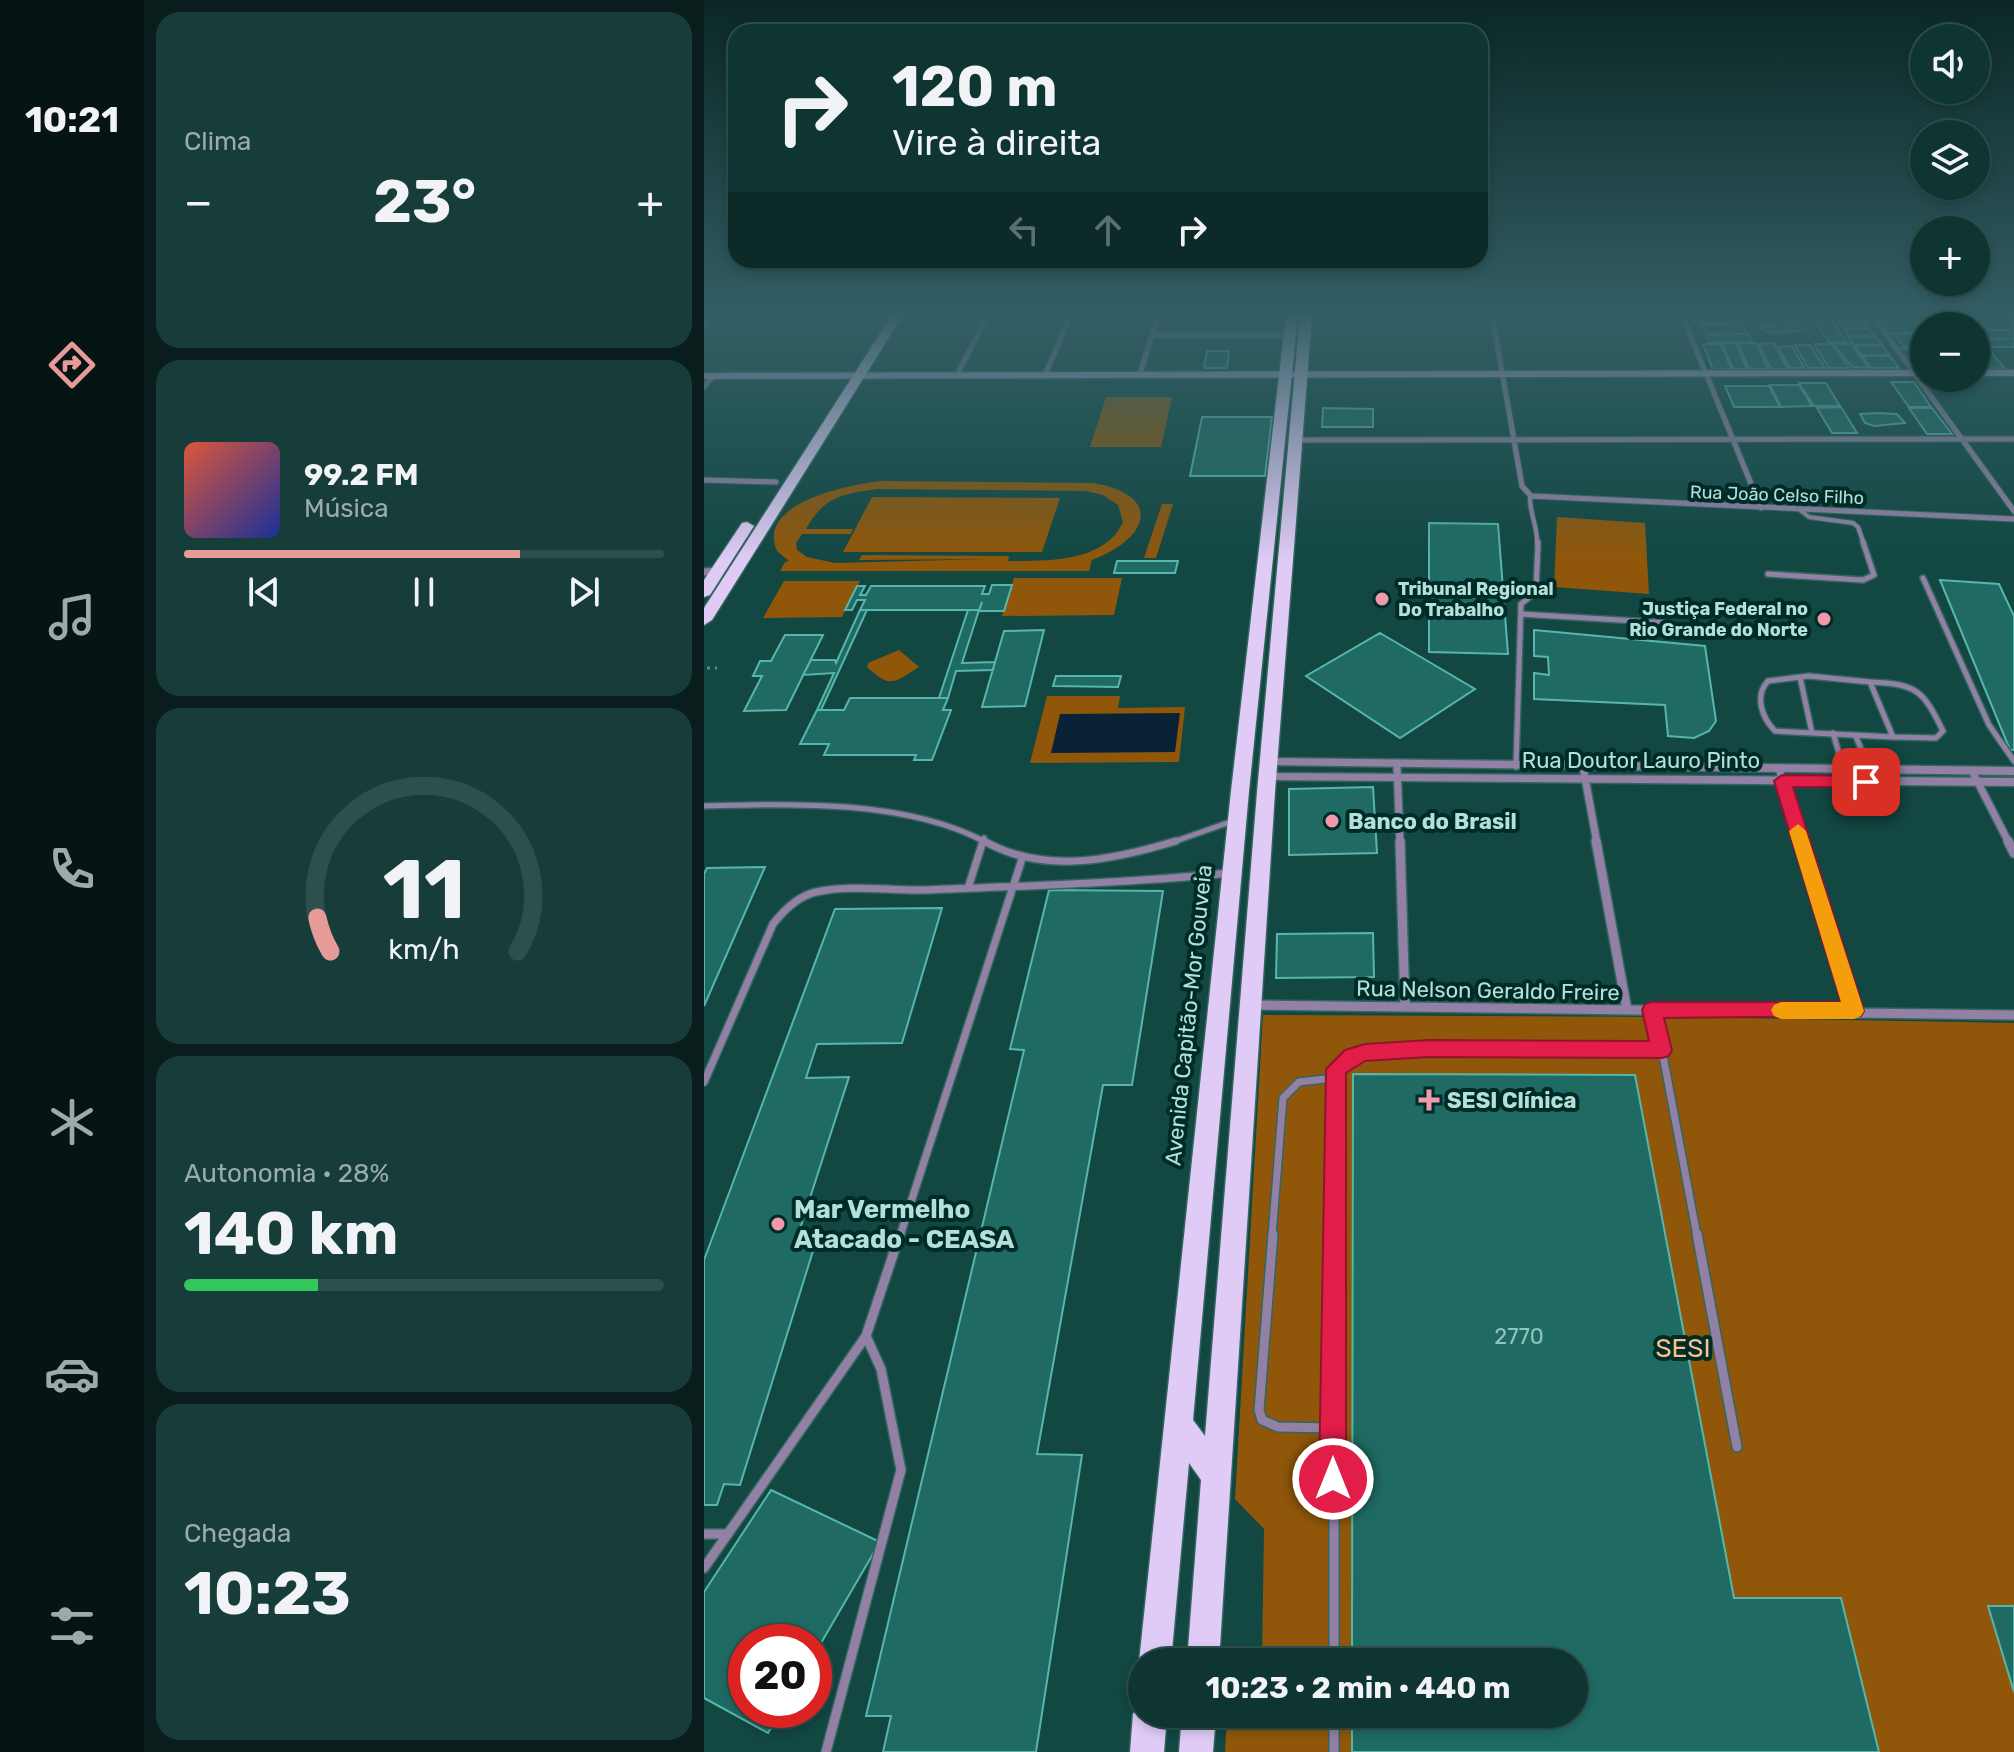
<!DOCTYPE html>
<html lang="pt">
<head>
<meta charset="utf-8">
<style>
  body { margin:0; font-family:Rubik,sans-serif; background:#173d3a; color:#f1f3f6; height:100vh; display:flex; flex-direction:column; font-size:30px; white-space:nowrap }
  * { box-sizing:border-box; margin:0 }
  p { font-size:26px; color:#9babac }
  .icon { flex:none; width:44px; height:44px; fill:none; stroke:currentColor; stroke-width:2; stroke-linecap:round; stroke-linejoin:round }
  .map { position:relative; flex:1; overflow:hidden }
  .sheet { display:flex; flex-direction:column; gap:12px; padding:12px; background:#081d1c; width:560px }
  .sheet>* { flex:none }
  .hud { position:absolute; left:24px; top:24px; width:760px; height:244px; border-radius:24px; box-shadow:0 4px 12px #0003,0 0 0 2px #2e504d; background:#0e3532; color:#f1f3f6; overflow:hidden }
  .fabs { position:absolute; left:1206px; top:24px; display:grid; gap:16px }
  .fabs a { display:grid; place-items:center; width:80px; height:80px; border-radius:50%; background:#0e3532; box-shadow:0 4px 12px #0003,0 0 0 2px #2e504d; font-size:40px }
  .speed { position:absolute; left:24px; top:1624px; display:flex; gap:16px; font-size:40px; font-weight:700; text-align:center }
  .speed>* { display:grid; place-content:center; width:104px; height:104px; border-radius:50%; background:#0e3532; box-shadow:0 4px 12px #0003,0 0 0 2px #2e504d; line-height:1 }
  .speed .limit { border:12px solid #d22; background:#fff; color:#111 }
  .pin { position:absolute; display:grid; place-items:center; width:68px; height:68px; color:#fff; margin:-34px; border-radius:16px; box-shadow:0 4px 12px #0006 }
  .me { position:absolute; width:88px; margin:-44px; rotate:0deg; stroke-linejoin:round; filter:drop-shadow(0 0 6px #0008) }
  .turn { display:flex; align-items:center; gap:28px; height:168px; padding:0 32px; font-size:36px }
  .turn .icon { width:104px; height:104px; stroke-width:2.5 }
  .turn b { display:block; font-size:56px; line-height:68px }
  .lanes { display:flex; align-items:center; height:76px; padding:0 32px; background:#0003; justify-content:center; gap:40px; direction:ltr }
  .lanes .off { opacity:.35 }
  .big { font-size:60px; font-weight:700; line-height:1.1 }
  .sheet .widget { flex:1; display:flex; flex-direction:column; justify-content:center; gap:12px; min-width:0; padding:0 28px; border-radius:24px; background:#173d3a }
  .sheet .dial { align-items:center; gap:0 }
  .dial svg { height:208px; overflow:visible; fill:none; stroke:#2e504d; stroke-width:7; stroke-linecap:round; text-anchor:middle }
  .dial text { fill:#f1f3f6; stroke:none }
  .song { display:flex; align-items:center; gap:24px }
  .cover { width:96px; height:96px; border-radius:12px; background:linear-gradient(135deg,hsl(10 70% 55%),hsl(230 70% 35%)) }
  .played { height:8px; border-radius:4px; background:linear-gradient(90deg,#e69b98 70%,#2e504d 70%) }
  .keys { display:flex; justify-content:space-around; direction:ltr }
  .heat { display:flex; justify-content:space-between; align-items:center; font-size:44px; direction:ltr }
  .charge { height:12px; border-radius:6px; background:linear-gradient(90deg,#34c759 28%,#2e504d 0) }
  .trip { position:absolute; left:424px; top:1648px; width:460px; height:80px; border-radius:40px; background:#0e3532; box-shadow:0 4px 12px #0003,0 0 0 2px #2e504d; font-weight:700; line-height:80px; text-align:center }
  main { display:flex; flex:1; min-height:0 }
  .tab-bar { display:flex; flex-direction:column; width:144px; justify-content:space-around; align-items:center; background:#061514; color:#9babac }
  .tab-bar .icon { width:56px; height:56px }
  .tab-bar .current { color:#e69b98 }
  .tab-bar b { font-size:36px; color:#f1f3f6 }
  .map>svg:first-child { display:block }
</style>
</head>
<body>
<main>
<nav class="tab-bar">
<b>10:21</b>
<svg class="icon current" aria-label="directions" viewBox="0 0 24 24"><path d="M12 3l9 9-9 9-9-9zM9 14v-3h6M13 9l2 2-2 2"/></svg>
<svg class="icon" aria-label="music" viewBox="0 0 24 24"><path d="M9 18V5l10-2v13"/><circle cx="6" cy="18" r="3"/><circle cx="16" cy="16" r="3"/></svg>
<svg class="icon" aria-label="phone" viewBox="0 0 24 24"><path d="M5 4h4l2 5-3 2q2 4 5 5l2-3 5 2v4C11 20 4 13 5 4z"/></svg>
<svg class="icon" aria-label="climate" viewBox="0 0 24 24"><path d="M12 3v18M4 7l16 10M4 17L20 7"/></svg>
<svg class="icon" aria-label="car" viewBox="0 0 24 24"><path d="M5 17H2v-5l4-1 3-4h7l3 4 3 1v5h-3M9 17h6M6 11h13"/><circle cx="7" cy="17" r="2"/><circle cx="17" cy="17" r="2"/></svg>
<svg class="icon" aria-label="filters" viewBox="0 0 24 24"><path d="M4 7h16M4 17h16"/><circle cx="9" cy="7" r="2"/><circle cx="15" cy="17" r="2"/></svg>
</nav>
<section class="sheet">
<div class="widget"><p>Clima</p>
<div class="heat"><a>−</a><b class="big">23°</b><a>+</a></div>
</div>
<div class="widget">
<div class="song"><i class="cover"></i><div><b>99.2 FM</b><p>Música</p></div></div>
<div class="played"></div>
<div class="keys"><svg class="icon" aria-label="previous" viewBox="0 0 24 24"><path d="M18 5L8 12l10 7zM5 5v14"/></svg><svg class="icon" aria-label="pause" viewBox="0 0 24 24"><path d="M8 5v14M16 5v14"/></svg><svg class="icon" aria-label="next" viewBox="0 0 24 24"><path d="M6 5l10 7-10 7zM19 5v14"/></svg></div>
</div>
<div class="widget dial"><svg viewBox="0 0 100 80">
<path d="M14 69A42 42 0 1 1 86 69"/>
<path d="M14 69A42 42 0 0 1 9 56" stroke="#e69b98"/>
<text x="50" y="56" font-size="32" font-weight="700">11</text>
<text x="50" y="72" font-size="11">km/h</text>
</svg></div>
<div class="widget"><p>Autonomia · 28%</p><b class="big">140 km</b><div class="charge"></div></div>
<div class="widget"><p>Chegada</p><b class="big">10:23</b></div>
</section>
<div class="map">
<svg width="1310" height="1752" viewBox="0 0 1310 1752">
  <rect width="100%" height="100%" fill="#124742"/>
  <path fill="#90570a" fill-rule="evenodd" d="M402 397H468L457 447H386Z
    M178 481 389 483C460 495 445 539 388 560L385 571H76L81 562 85 561 73 551C51 502 148 484 178 481ZM173 489 382 491 399 495 414 505 419 522C401 563 341 561 304 561L305 556 158 555 155 560 284 559 131 563 103 557 93 550 92 543 98 534H147L149 529H102C120 497 137 494 173 489Z
    M168 497 356 498 338 552H139Z
    M458 504H469L452 558H440Z
    M853 517 941 523 945 594 850 587Z
    M310 578H418L410 615 298 616Z
    M80 581H156L138 617 59 618Z
    M195 650 215 667C189 683 187 689 163 667L164 663Z
    M343 696H416L414 708 481 707 475 762 326 763Z
    M559 1015 972 1017 1310 1023V1752H521L523 1714H870V1662H558L560 1529 531 1499Z"/>
  <path fill="#0a2236" d="M476 713 471 752 347 753 356 714Z"/>
  <path fill="#1f6b64" stroke="#57b6ac" stroke-width="2" d="M1170 315H1222L1230 326H1220V333H1183Z
    M1225 316H1257L1265 326H1231Z
    M1259 316H1278L1288 330H1272V326H1266Z
    M1278 316H1310V330H1288Z
    M987 317H1033L1038 324 990 323Z
    M1133 318H1159L1165 328H1140Z
    M1109 319H1127L1143 342H1125Z
    M1089 324 1098 325 1101 330 1070 333 1058 330 1056 326Z
    M998 325H1039L1044 334H1002Z
    M1140 328 1165 329 1171 336H1144Z
    M1272 330H1310V339L1276 338Z
    M1045 334 1048 342 1005 343 1002 335Z
    M1191 334H1220V353L1198 345Z
    M1272 334 1301 369 1272 368Z
    M1144 336H1172L1178 345H1150Z
    M1277 339H1310V347H1284Z
    M1032 343 1043 369H1029L1018 344Z
    M1052 343 1064 369H1045L1034 344Z
    M1070 343 1084 369H1067L1054 344Z
    M999 344H1017L1027 369 1009 370Z
    M1110 344H1128L1145 368H1125Z
    M1129 344H1147L1165 368 1148 367Z
    M1091 345H1106L1121 368H1104Z
    M1150 345 1179 346 1185 355H1158Z
    M1088 346 1100 368H1086L1074 347Z
    M1194 347 1216 351 1220 356V368H1209Z
    M503 351H525L523 368H500Z
    M1158 356H1186L1195 368H1167Z
    M1187 382H1210L1227 407H1205Z
    M1095 383H1122L1136 406H1110Z
    M1066 385H1095L1108 406 1077 407Z
    M1021 386H1065L1076 407H1030Z
    M1137 407 1153 433H1128L1113 408Z
    M619 408 669 409V427H618Z
    M1205 408H1228L1248 434H1223Z
    M1173 413 1193 414 1201 423 1170 426 1161 423 1156 414Z
    M498 417H568L561 476H486Z
    M725 523 794 524 804 654 725 652Z
    M413 561H474L471 573H410Z
    M1236 580 1295 584 1310 616V750H1306Z
    M288 585H308L300 611H275L278 602 275 610H156L161 600H153L148 610H141L153 586H161L156 595H162L167 586H281L278 594H285Z
    M156 610H163L117 710H113L130 673 99 675 107 660H131L132 663Z
    M264 610H275L258 663 291 662 289 670 252 671 244 698H235Z
    M340 630 321 706 278 707 300 631Z
    M830 630 1001 646 1012 721 1005 731 990 738 964 736 961 705 830 699V673L845 675 844 657 830 656Z
    M676 633 771 689 696 738 602 676Z
    M81 635H119L82 710 40 711 58 676H49L56 661H67Z
    M352 676H417L414 687 349 686Z
    M146 698H244L239 710H247L228 760H210L212 755H120L125 744H96L113 710H140Z
    M669 787 673 853 585 855V789Z
    M61 867 0 1006V874L3 868Z
    M345 890 459 891 428 1085H399L333 1454 378 1455 332 1752H179L187 1716H162L320 1050 306 1049Z
    M238 908 198 1043 113 1044 102 1078 145 1077 94 1235H114L36 1485 20 1484 13 1505H0V1260L131 909Z
    M669 933 670 977 572 978 573 934Z
    M649 1074 931 1075 1030 1598H1137L1175 1752H648V1714H870V1662H648Z
    M67 1490 176 1542 110 1655V1642H42V1710H78L64 1733 0 1698V1592Z
    M1284 1606H1310V1692Z"/>
  <g fill="none" stroke-linecap="round" stroke-linejoin="round">
    <g stroke="#336660" stroke-width="6">
      <path id="service-far3" d="M826 496C825 513 834 526 833 544
        M1096 510 1105 517 1149 523 1154 527 1160 544"/>
    </g>
    <g stroke="#336660" stroke-width="8">
      <path id="service-far2" d="M1064 574 1159 580 1170 575 1159 542
        M1219 578 1285 725 1310 761
        M817 614 967 623
        M1105 676 1166 682 1189 737 1108 733 1096 677Z
        M1096 677 1064 681C1050 696 1058 718 1071 731L1108 733
        M1166 682C1213 684 1219 690 1239 731L1232 738 1189 737
        M1129 733 1140 770
        M1152 737 1166 770
        M812 767 817 604 832 592 834 542
        M0 806C87 803 206 800 283 843
        M278 843 280 838
        M466 843 529 821"/>
    </g>
    <g stroke="#336660" stroke-width="10">
      <path id="service-far1" d="M280 841C340 875 409 860 472 841
        M264 888 279 841
        M948 1010 958 1050
        M0 1082 69 924C80 910 94 896 112 892 147 884 185 891 221 890 323 886 424 883 525 873
        M196 1236 318 859
        M568 1236 579 1098 595 1082 630 1078
        M630 1236 632 1069 641 1061 661 1053 725 1048 958 1050 993 1236"/>
    </g>
    <g stroke="#336660" stroke-width="12">
      <path id="service" d="M569 1234 555 1410 558 1420 574 1427 629 1428
        M630 1234V1662
        M993 1234 1033 1447
        M0 1534H24
        M0 1568 162 1336 196 1234
        M630 1714V1752
        M122 1752 197 1470 177 1369 162 1336"/>
    </g>
    <g stroke="#336660" stroke-width="7">
      <path id="minor-far2" d="M788 315 818 486 827 496 1310 519
        M978 315 1057 508
        M1168 315 1310 511
        M0 325 8 315
        M448 335H586
        M436 374 454 315
        M253 375 284 315
        M341 375 367 315
        M0 387 9 376
        M592 440 1310 439
        M0 480 72 482"/>
    </g>
    <g stroke="#336660" stroke-width="10">
      <path id="minor-far1" d="M0 572 14 571
        M693 766 696 843
        M879 767 893 843
        M1075 769 1098 843
        M1268 771 1305 843"/>
    </g>
    <g stroke="#336660" stroke-width="12">
      <path id="minor" d="M696 841 701 1006
        M892 841 923 1010
        M1097 841 1150 1011
        M1304 841 1310 853
        M547 1005 1310 1015"/>
    </g>
    <g stroke="#336660" stroke-width="3">
      <path id="tertiary" d="M564 758 1310 767V775L559 765 558 762 559 759Z
        M563 773 1310 778V786L558 780 557 777 558 774Z"/>
    </g>
    <g stroke="#336660" stroke-width="3">
      <path id="secondary" d="M1220 370V376L0 379V373Z
        M1272 370H1310V376H1272Z"/>
    </g>
    <g stroke="#336660" stroke-width="3">
      <path id="primary" d="M188 315H199L8 620 0 625V608Z
        M582 315H594L545 791 489 1420 501 1436 553 792 596 315H608L571 792 515 1662H483L497 1480 485 1463 467 1662H438V1670L435 1662 527 791Z
        M43 522 50 526 6 595 0 597V580L38 523Z
        M438 1701V1714H463L460 1752H426L429 1714Z
        M478 1714H512L509 1752H475Z"/>
    </g>
    <path stroke="#5a8b85" stroke-width="3" stroke-dasharray="3 5" stroke-linecap="butt" d="M3 668H13"/>
    <use href="#service-far3" stroke="#9281a4" stroke-width="4"/>
    <use href="#service-far2" stroke="#9281a4" stroke-width="5"/>
    <use href="#service-far1" stroke="#9281a4" stroke-width="7"/>
    <use href="#service" stroke="#9281a4" stroke-width="9"/>
    <use href="#minor-far2" stroke="#9281a4" stroke-width="5"/>
    <use href="#minor-far1" stroke="#9281a4" stroke-width="7"/>
    <use href="#minor" stroke="#9281a4" stroke-width="9"/>
    <use href="#tertiary" fill="#9281a4" fill-rule="evenodd"/>
    <use href="#secondary" fill="#c1a7de" fill-rule="evenodd"/>
    <use href="#primary" fill="#dfcbf6" fill-rule="evenodd"/>
  </g>
  <linearGradient id="sky" x2="0" y2="1"><stop stop-color="#0a2724"/><stop offset="0.56" stop-color="#335e65"/><stop offset="1" stop-color="#335e65" stop-opacity="0"/></linearGradient>
  <rect width="1310" height="561" fill="url(#sky)"/>
  <path fill="#e11d48" stroke="#92132f" stroke-width="2" d="M1078 775 1162 776 1171 782 1162 787H1089L1160 1011 1157 1016 960 1018 968 1050 965 1056 958 1058 725 1057 661 1061 642 1073V1479L638 1489 629 1493 619 1489 615 1479 622 1069 641 1050 661 1044 725 1040 945 1041 938 1010 941 1004 948 1002H1137L1070 781Z"/>
  <path fill="#f59e0b" d="M1094 824 1102 831 1160 1011 1157 1016 1150 1019H1077L1070 1016 1067 1010 1070 1005 1077 1002H1137L1085 831Z"/>
  <g fill="#f29aad" stroke="#002c28" stroke-width="3">
    <circle cx="678" cy="599" r="8"/>
    <circle cx="1120" cy="619" r="8"/>
    <circle cx="628" cy="821" r="8"/>
    <path d="M721 1088h8v8h8v8h-8v8h-8v-8h-8v-8h8z"/>
    <circle cx="74" cy="1224" r="8"/>
  </g>
  <g text-anchor="middle" stroke-width="8" stroke-linejoin="round" paint-order="stroke">
    <g font-size="18" fill="#b5e0da" stroke="#002c28">
      <text transform="translate(1073 495) rotate(2)" y="6">Rua João Celso Filho</text>
    </g>
    <g font-size="18" font-weight="bold" fill="#b5e0da" stroke="#002c28" text-anchor="start">
      <text x="694" y="595">Tribunal Regional<tspan x="694" dy="21">Do Trabalho</tspan></text>
      <text x="1104" y="615" text-anchor="end">Justiça Federal no<tspan x="1104" dy="21">Rio Grande do Norte</tspan></text>
    </g>
    <g font-size="22" fill="#b5e0da" stroke="#002c28">
      <text x="937" y="768">Rua Doutor Lauro Pinto</text>
      <text transform="translate(784 990) rotate(1)" y="8">Rua Nelson Geraldo Freire</text>
      <text transform="translate(484 1015) rotate(-84)" y="8">Avenida Capitão-Mor Gouveia</text>
    </g>
    <g font-size="22" font-weight="bold" fill="#b5e0da" stroke="#002c28" text-anchor="start">
      <text x="644" y="829">Banco do Brasil</text>
      <text x="743" y="1108">SESI Clínica</text>
    </g>
    <g font-size="22" fill="#90c3bc">
      <text x="815" y="1344">2770</text>
    </g>
    <g font-size="26" font-weight="bold" fill="#b5e0da" stroke="#002c28" text-anchor="start">
      <text x="90" y="1218">Mar Vermelho<tspan x="90" dy="30">Atacado - CEASA</tspan></text>
    </g>
    <g font-size="26" fill="#f6c18c" stroke="#002c28">
      <text x="979" y="1357">SESI</text>
    </g>
  </g>
</svg>
<div class="fabs">
<a><svg class="icon" aria-label="sound" viewBox="0 0 24 24"><path d="M4 9h4l5-4v14l-5-4H4zM17 9q2 3 0 6"/></svg></a>
<a><svg class="icon" aria-label="layers" viewBox="0 0 24 24"><path d="M12 4l9 5-9 5-9-5zM3 14l9 5 9-5"/></svg></a>
<a>+</a>
<a>−</a>
</div>
<div class="speed"><div class="limit">20</div></div>
<div class="pin" style="left:1162px;top:782px;background:#d93025"><svg class="icon" aria-label="arrive" viewBox="0 0 24 24"><path d="M6 21V4h12l-3 4 3 4H6"/></svg></div>
<svg class="me" style="left:629px;top:1479px" viewBox="-20 -20 40 40"><circle r="17" fill="#e11d48" stroke="#fff" stroke-width="3"/><path d="M0-11L8 9 0 5-8 9z" fill="#fff"/></svg>
<div class="trip">10:23 · 2 min · 440 m</div>
<div class="hud">
<div class="turn"><svg class="icon" aria-label="right" viewBox="0 0 24 24"><path d="M7 20v-9h11M14 6l5 5-5 5"/></svg><div><b>120 m</b>Vire à direita</div></div>
<div class="lanes"><svg class="icon off" aria-label="left" viewBox="0 0 24 24"><path d="M17 20v-9H6M10 6l-5 5 5 5"/></svg><svg class="icon off" aria-label="ahead" viewBox="0 0 24 24"><path d="M12 20V5M6 11l6-6 6 6"/></svg><svg class="icon" aria-label="right" viewBox="0 0 24 24"><path d="M7 20v-9h11M14 6l5 5-5 5"/></svg></div>
</div>
</div>
</main>
</body>
</html>
